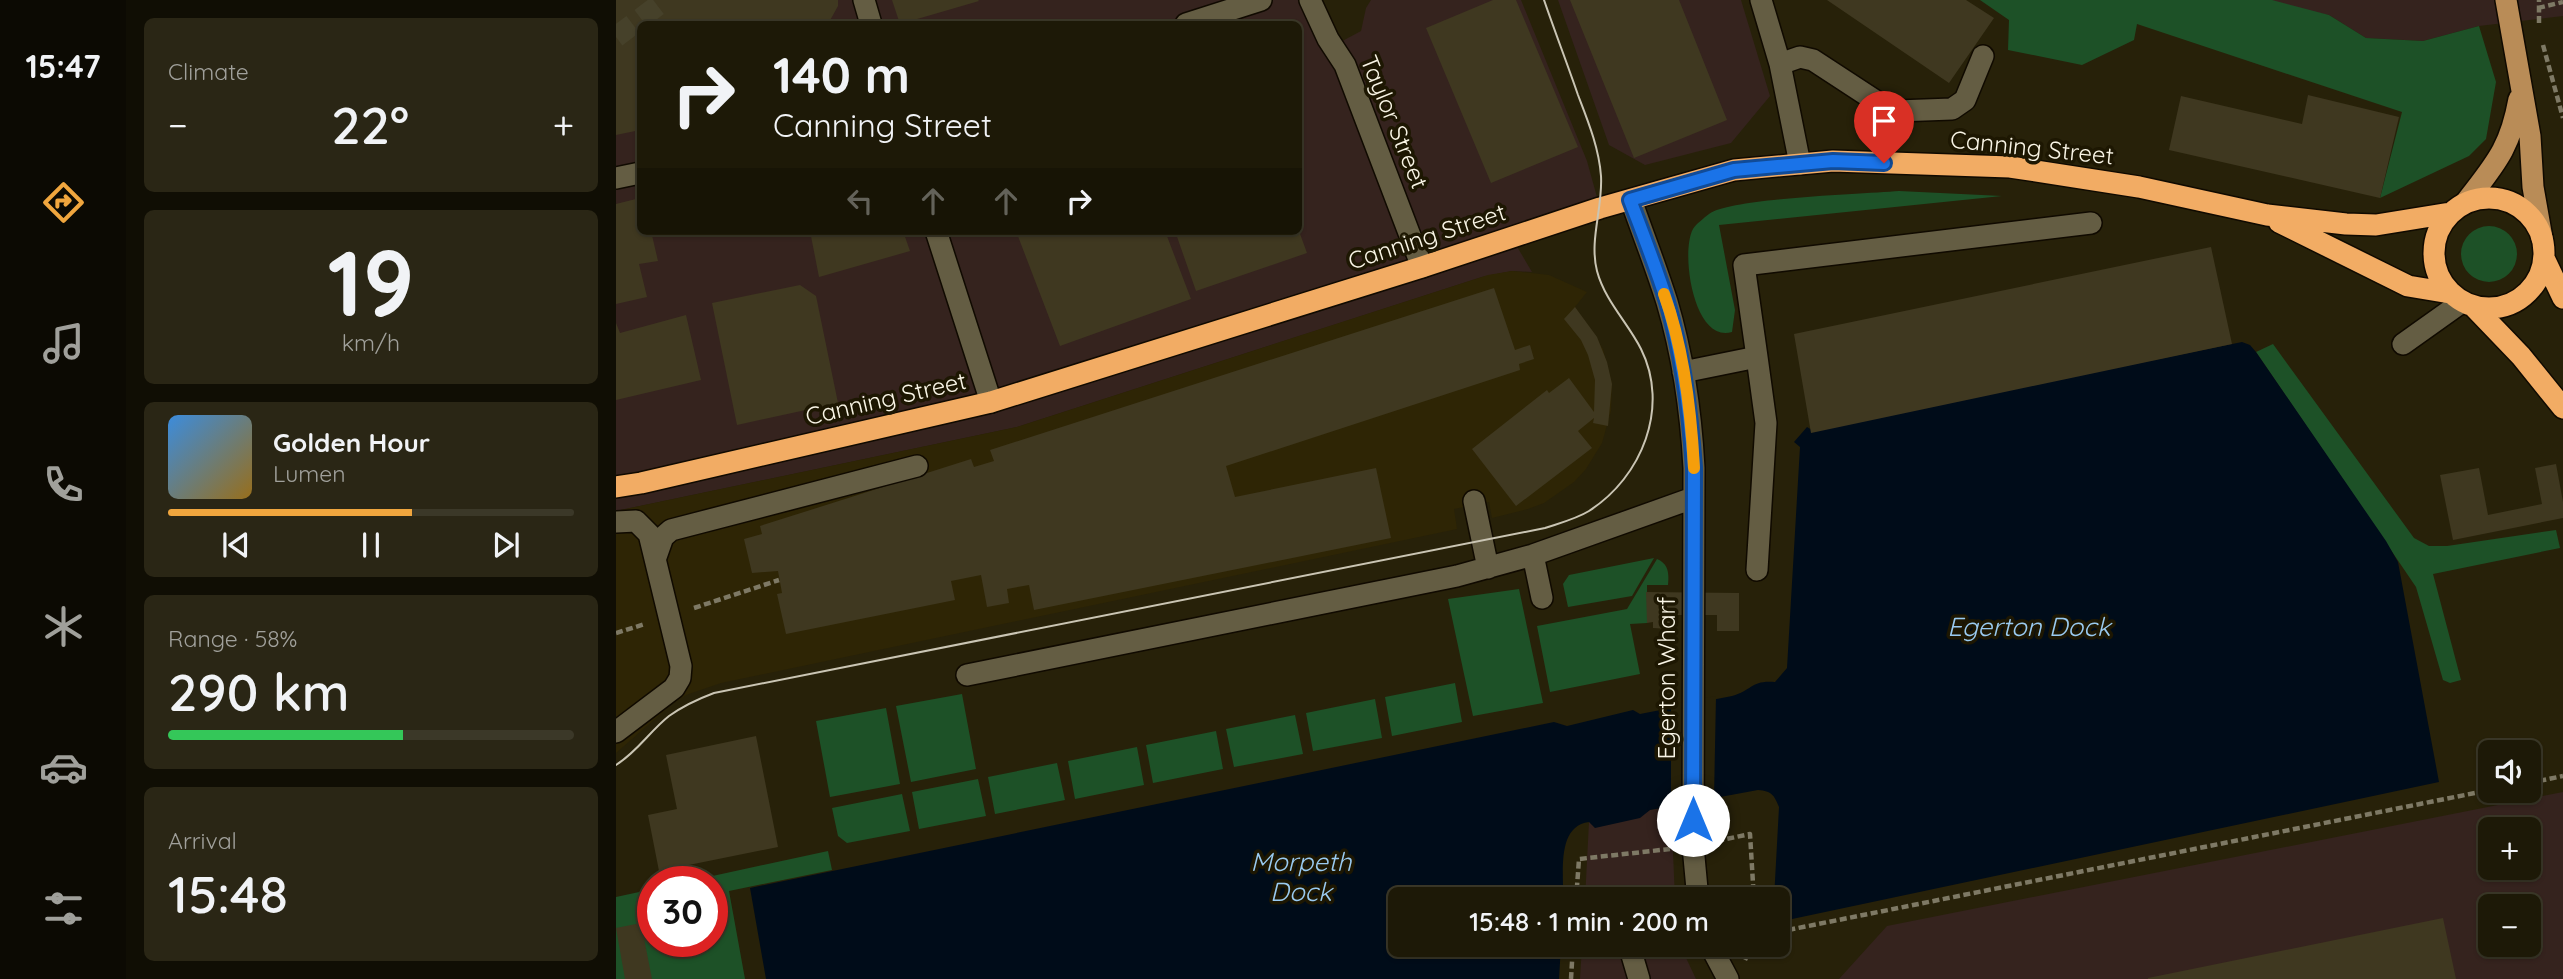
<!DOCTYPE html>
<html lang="en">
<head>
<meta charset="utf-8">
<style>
  body { margin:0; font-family:Quicksand,sans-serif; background:#2a2615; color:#f1f3f6; height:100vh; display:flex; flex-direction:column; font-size:26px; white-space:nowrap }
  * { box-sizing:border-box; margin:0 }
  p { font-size:23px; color:#a0a09b }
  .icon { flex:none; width:38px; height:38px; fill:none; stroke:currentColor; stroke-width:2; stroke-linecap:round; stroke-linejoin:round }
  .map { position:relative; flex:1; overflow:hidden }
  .panel { display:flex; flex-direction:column; gap:18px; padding:18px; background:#100e04; width:490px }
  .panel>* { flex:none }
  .banner { position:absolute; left:21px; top:21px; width:665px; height:214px; border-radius:10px; box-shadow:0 2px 5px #0004,0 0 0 2px #3b3828; background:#1d1907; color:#f1f3f6; overflow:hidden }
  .tools { position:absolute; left:1862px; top:740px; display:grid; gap:14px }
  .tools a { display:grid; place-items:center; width:63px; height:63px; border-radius:10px; background:#1d1907; box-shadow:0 2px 5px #0004,0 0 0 2px #3b3828; font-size:35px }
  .speed { position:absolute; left:21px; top:866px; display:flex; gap:14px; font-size:35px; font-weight:700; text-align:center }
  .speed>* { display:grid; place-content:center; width:91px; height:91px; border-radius:50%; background:#1d1907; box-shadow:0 2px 5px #0004,0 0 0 2px #3b3828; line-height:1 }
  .speed .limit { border:10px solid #d22; background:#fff; color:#111 }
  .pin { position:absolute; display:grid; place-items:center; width:60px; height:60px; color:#fff; margin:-72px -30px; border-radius:50% 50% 50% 0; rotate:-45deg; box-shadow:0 0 7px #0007 }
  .pin .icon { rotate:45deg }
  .me { position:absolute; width:77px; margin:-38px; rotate:0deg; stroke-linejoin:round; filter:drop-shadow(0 0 5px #0008) }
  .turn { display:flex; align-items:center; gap:24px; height:147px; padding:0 21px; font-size:32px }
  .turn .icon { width:91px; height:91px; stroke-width:2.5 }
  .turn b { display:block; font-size:49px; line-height:60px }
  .lanes { display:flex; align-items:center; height:66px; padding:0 21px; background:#0003; justify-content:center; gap:35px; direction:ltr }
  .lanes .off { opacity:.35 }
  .big { font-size:52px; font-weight:600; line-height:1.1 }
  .panel .widget { flex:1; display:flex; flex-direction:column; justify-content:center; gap:10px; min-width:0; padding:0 24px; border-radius:10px; background:#2a2615 }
  .panel .dial { align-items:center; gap:0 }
  .dial b { font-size:91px; line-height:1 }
  .song { display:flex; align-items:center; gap:21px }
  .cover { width:84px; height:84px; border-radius:10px; background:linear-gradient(135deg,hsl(210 70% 55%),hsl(40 70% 35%)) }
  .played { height:7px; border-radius:4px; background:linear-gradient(90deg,#f0a63e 60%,#3b3828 60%) }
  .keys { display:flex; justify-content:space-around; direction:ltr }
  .heat { display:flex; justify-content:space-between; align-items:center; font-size:38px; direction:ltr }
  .charge { height:10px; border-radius:5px; background:linear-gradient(90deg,#34c759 58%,#3b3828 0) }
  .trip { position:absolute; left:772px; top:887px; width:402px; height:70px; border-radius:10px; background:#1d1907; box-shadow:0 2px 5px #0004,0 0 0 2px #3b3828; font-weight:600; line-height:70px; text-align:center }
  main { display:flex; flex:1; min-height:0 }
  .tabs { display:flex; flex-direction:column; width:126px; justify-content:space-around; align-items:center; background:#0c0a03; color:#a0a09b }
  .tabs .icon { width:49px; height:49px }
  .tabs .on { color:#f0a63e }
  .tabs b { font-size:32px; color:#f1f3f6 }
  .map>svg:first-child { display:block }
</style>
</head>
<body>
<main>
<nav class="tabs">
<b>15:47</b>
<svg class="icon on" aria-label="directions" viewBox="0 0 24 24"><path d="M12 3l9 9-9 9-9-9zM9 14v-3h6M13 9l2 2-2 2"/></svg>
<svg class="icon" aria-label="music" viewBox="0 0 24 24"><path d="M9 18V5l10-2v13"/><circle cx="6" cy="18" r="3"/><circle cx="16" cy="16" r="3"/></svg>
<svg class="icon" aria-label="phone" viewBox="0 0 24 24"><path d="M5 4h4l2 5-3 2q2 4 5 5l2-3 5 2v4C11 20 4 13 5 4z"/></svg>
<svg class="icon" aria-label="climate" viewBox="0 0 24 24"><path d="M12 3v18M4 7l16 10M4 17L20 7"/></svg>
<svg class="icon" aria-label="car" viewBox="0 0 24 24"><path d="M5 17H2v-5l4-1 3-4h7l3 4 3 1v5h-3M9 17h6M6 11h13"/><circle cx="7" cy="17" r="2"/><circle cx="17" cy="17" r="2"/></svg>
<svg class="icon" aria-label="filters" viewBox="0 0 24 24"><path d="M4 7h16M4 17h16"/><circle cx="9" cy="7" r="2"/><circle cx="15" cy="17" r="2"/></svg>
</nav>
<section class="panel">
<div class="widget"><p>Climate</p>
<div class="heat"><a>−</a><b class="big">22°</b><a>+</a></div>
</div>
<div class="widget dial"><b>19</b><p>km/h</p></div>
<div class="widget">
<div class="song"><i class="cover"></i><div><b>Golden Hour</b><p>Lumen</p></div></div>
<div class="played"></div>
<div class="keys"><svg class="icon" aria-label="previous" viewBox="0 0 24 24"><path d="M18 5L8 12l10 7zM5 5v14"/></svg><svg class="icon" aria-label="pause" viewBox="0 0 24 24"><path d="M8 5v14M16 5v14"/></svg><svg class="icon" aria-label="next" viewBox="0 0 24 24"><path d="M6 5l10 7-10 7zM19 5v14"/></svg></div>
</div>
<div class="widget"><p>Range · 58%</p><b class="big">290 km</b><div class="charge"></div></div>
<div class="widget"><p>Arrival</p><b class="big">15:48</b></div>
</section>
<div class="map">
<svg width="1947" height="979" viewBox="0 0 1947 979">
  <rect width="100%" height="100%" fill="#272109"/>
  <path fill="#35231e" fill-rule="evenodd" d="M0 0H694L717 46 745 31 750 8 755 0H905L971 161 984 208 896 238 916 272 896 271 866 277 401 427 0 511ZM24 24H682V231H24Z
    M942 0H1125L1154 96 1115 143 1029 165 993 145Z
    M1637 0H1947V16L1863 26 1807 41 1750 38 1713 15Z
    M1947 792V979H1223L1271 926ZM1874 830H1913V868H1874ZM1874 906H1913V945H1874Z
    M1055 806 1059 899 969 900 973 822 1026 814 1034 810Z
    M966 945H1064L1080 979H964Z"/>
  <path fill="#2e2505" d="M896 271 933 275 971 292 959 307 987 349 996 384 995 411 986 443 970 469 958 482 928 503 912 509 876 518 873 502 838 509 841 529 105 683 70 695 55 705 0 753V511L401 427 872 275Z"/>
  <path fill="#1d5127" d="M1364 0H1656L1713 15 1750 38 1807 41 1863 26 1880 82 1870 139 1853 156 1764 198 1786 112 1521 24 1518 40 1466 65 1392 50 1393 20Z
    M1283 191 1386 196 1103 225 1119 310 1116 332C1078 344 1064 253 1077 229 1080 224 1088 218 1093 214 1115 198 1247 194 1283 191Z
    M1845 254a28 28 0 1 1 56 0a28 28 0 1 1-56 0Z
    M1657 344 1798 538 1813 546H1831L1940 530 1944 548 1817 574 1845 680 1834 683 1827 680 1800 587 1640 352Z
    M1038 558 1016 596 952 607 947 584 953 575Z
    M1041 559C1053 564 1053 574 1052 585H1031V623L1014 624 1024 674 934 692 921 626 1011 609Z
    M903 589 927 703 857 716 832 599Z
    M839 683 846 722 776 736 769 697Z
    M346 694 360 769 295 782 280 706Z
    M759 699 766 738 697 751 690 713Z
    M270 708 284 784 214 797 200 721Z
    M679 715 687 754 618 767 610 729Z
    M600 731 607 769 537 783 530 745Z
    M521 747 528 785 459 799 452 761Z
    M441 763 449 800 379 814 372 777Z
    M362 779 370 816 303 829 296 792Z
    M286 794 294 831 231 843 222 836 216 808Z
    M212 851 216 870 113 891 129 979H0V897L37 889V942H96V882H69Z"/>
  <path fill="#000c19" d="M1626 342 1634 345 1640 352 1770 541 1782 562 1823 782 1162 922V900L1158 899 1163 807C1158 795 1156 791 1142 790L1034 810 1024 818 979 828 973 822C940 826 948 874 947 899L784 900V945H945L943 979H150L134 888 938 722 951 726 1017 710 1024 714 1116 696C1137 690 1135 680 1159 682L1171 668 1184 447 1178 442 1191 427 1196 430Z"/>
  <path fill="#272109" d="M1100 696 1098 798 1055 806V704Z"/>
  <path fill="#3f3820" d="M0 0H222V6L212 24H24V49L22 50 24 61V130L0 135Z
    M276 0H362L363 1 284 24Z
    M877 0H900L962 147 875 183 810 28Z
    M954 0H1063L1111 120 1018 158Z
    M1211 0H1350L1378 18 1333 83Z
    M1692 95 1783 117 1764 198 1553 150 1565 96 1686 124Z
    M24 198V231H35L42 261 23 264 31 297 0 304V204Z
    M194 231H287L294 251 203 277Z
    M400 231H549L575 299 444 346Z
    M559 231H683L691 253 580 291Z
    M1595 247 1616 344 1195 433 1178 334Z
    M184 285 200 296 222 403 121 425 96 303Z
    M878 288 899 350 914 345 918 359 903 364 904 370 610 466 619 497 760 468 775 538 418 610 413 585 391 589 393 603 371 607 365 575 335 581 339 600 170 634 161 594 166 593 162 571 136 573 128 539 146 534 144 526 355 459 358 467 378 461 374 450Z
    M959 307 981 337 991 362 996 384 992 426 977 423 978 418 962 431 976 448 900 506 856 449 931 390 933 393 953 378 978 412 979 380 972 355 965 340 948 319Z
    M70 315 85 380 0 400V323L4 333Z
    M1940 464 1947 502V518L1837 540 1824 475 1863 468 1872 515 1926 504 1919 468Z
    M1030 592 1123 593V631H1101V615H1055V629L1037 628V622L1031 623Z
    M140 736 162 847 43 871 32 815 61 809 50 755Z
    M1827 918 1840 979H1532V978Z
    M25 923 36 979H9L0 928Z"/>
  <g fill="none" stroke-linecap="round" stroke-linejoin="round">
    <path stroke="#46412a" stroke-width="21" stroke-dasharray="21 10" stroke-linecap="butt" d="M0 37 49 0"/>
    <g stroke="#100a00" stroke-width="24">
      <path id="minor" d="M248 0 255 24
        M694 0 712 39 729 65 806 267
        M1145 0 1164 64 1184 164
        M570 24 645 0
        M1164 64 1184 57 1197 60 1272 109 1281 111 1336 109 1349 100 1367 56
        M0 178 24 173
        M1015 200C1027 234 1040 267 1051 302 1067 356 1075 412 1078 468L1077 846 1082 900
        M320 231 375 402
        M1787 344 1846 302
        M1067 372 1141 357 1128 265 1475 223
        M858 501 872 568
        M0 522 20 521 33 534 65 666 64 678 58 688 0 732
        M917 555 926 598
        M40 557 47 537 55 530 301 466
        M1141 570 1150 423 1141 357
        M351 675 841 576 917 555 1077 498
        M1001 899V900
        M1013 945 1023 979
        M1094 945 1112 979"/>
    </g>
    <g stroke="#100a00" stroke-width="24">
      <path id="major" d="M1890 0 1914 136 1917 187 1926 238
        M1850 202C1879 164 1894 149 1903 99"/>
    </g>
    <g stroke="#100a00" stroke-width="24">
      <path id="highway" d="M1818 253a55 55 0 1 1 110 0a55 55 0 1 1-110 0Z
        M1663 222 1792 286 1834 293
        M1928 258 1947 298
        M1857 306 1905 356 1947 408
        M0 487 25 483 375 402 806 267 984 208 1118 170 1217 161 1394 167 1523 187 1651 215 1730 224 1760 225 1834 213"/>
    </g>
    <path stroke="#7e7965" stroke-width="4.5" stroke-dasharray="7 3.5" stroke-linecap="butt" d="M1922 8 1947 2
      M1923 23V0
      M1927 45 1947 118
      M78 608 163 580
      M0 633 29 624
      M1913 783 1947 776
      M1101 841 1134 834 1138 900
      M960 900 963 859 1054 849
      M1162 932 1874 790
      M1129 960 1136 945
      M955 979 957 945"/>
    <use href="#minor" stroke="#645d43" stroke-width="21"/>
    <use href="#major" stroke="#b98c57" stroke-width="21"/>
    <use href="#highway" stroke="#f2ac64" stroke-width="21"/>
    <path stroke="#cac5b4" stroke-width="2" d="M0 765C21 752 34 731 53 716 67 706 82 699 98 693L929 528C944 523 960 519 973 511 1026 477 1054 407 1025 349 1012 323 989 301 981 271 973 240 987 208 985 176 983 148 972 121 962 95 951 63 939 32 928 0"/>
  </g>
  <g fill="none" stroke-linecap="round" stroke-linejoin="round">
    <g stroke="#114b97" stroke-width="18">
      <path id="route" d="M1077 820 1078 468C1074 412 1067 356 1051 302 1040 267 1027 234 1014 200L1118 170 1217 161 1268 163"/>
    </g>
    <use href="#route" stroke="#1a73e8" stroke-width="12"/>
    <path stroke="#f59e0b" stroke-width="12" d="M1048 294C1068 349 1075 410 1078 468"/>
  </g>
  <g text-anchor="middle" stroke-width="7" stroke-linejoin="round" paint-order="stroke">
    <g font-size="24" fill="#f9f5e6" stroke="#1d1702">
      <text transform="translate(778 122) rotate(68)" y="8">Taylor Street</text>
      <text transform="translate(1416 148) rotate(6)" y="8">Canning Street</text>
      <text transform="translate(811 237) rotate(-18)" y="8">Canning Street</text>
      <text transform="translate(270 399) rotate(-13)" y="8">Canning Street</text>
      <text transform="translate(1051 678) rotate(-90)" y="8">Egerton Wharf</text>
    </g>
    <g font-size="26" font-style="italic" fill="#9acbf1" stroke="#1d1702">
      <text x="1413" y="636">Egerton Dock</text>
      <text x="685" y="871">Morpeth<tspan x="685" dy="30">Dock</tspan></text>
    </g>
  </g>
</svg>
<div class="tools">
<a><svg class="icon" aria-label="sound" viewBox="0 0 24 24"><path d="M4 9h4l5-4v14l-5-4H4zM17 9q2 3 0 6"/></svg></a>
<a>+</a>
<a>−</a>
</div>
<div class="speed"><div class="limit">30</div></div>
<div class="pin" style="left:1268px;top:163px;background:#d93025"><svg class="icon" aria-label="arrive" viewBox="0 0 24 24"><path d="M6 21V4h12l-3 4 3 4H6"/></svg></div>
<svg class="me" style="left:1077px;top:820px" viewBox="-20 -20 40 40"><circle r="19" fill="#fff"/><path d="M0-13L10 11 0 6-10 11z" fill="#1a73e8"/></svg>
<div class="trip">15:48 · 1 min · 200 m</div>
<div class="banner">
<div class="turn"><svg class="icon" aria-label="right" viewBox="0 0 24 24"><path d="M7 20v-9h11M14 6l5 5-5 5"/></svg><div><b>140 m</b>Canning Street</div></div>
<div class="lanes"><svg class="icon off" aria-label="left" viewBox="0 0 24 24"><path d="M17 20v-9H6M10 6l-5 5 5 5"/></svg><svg class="icon off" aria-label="ahead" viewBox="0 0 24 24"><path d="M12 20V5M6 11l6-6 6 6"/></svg><svg class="icon off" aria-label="ahead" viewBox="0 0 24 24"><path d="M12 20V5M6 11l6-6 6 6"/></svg><svg class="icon" aria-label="right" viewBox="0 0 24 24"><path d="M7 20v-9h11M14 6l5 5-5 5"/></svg></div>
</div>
</div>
</main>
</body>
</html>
